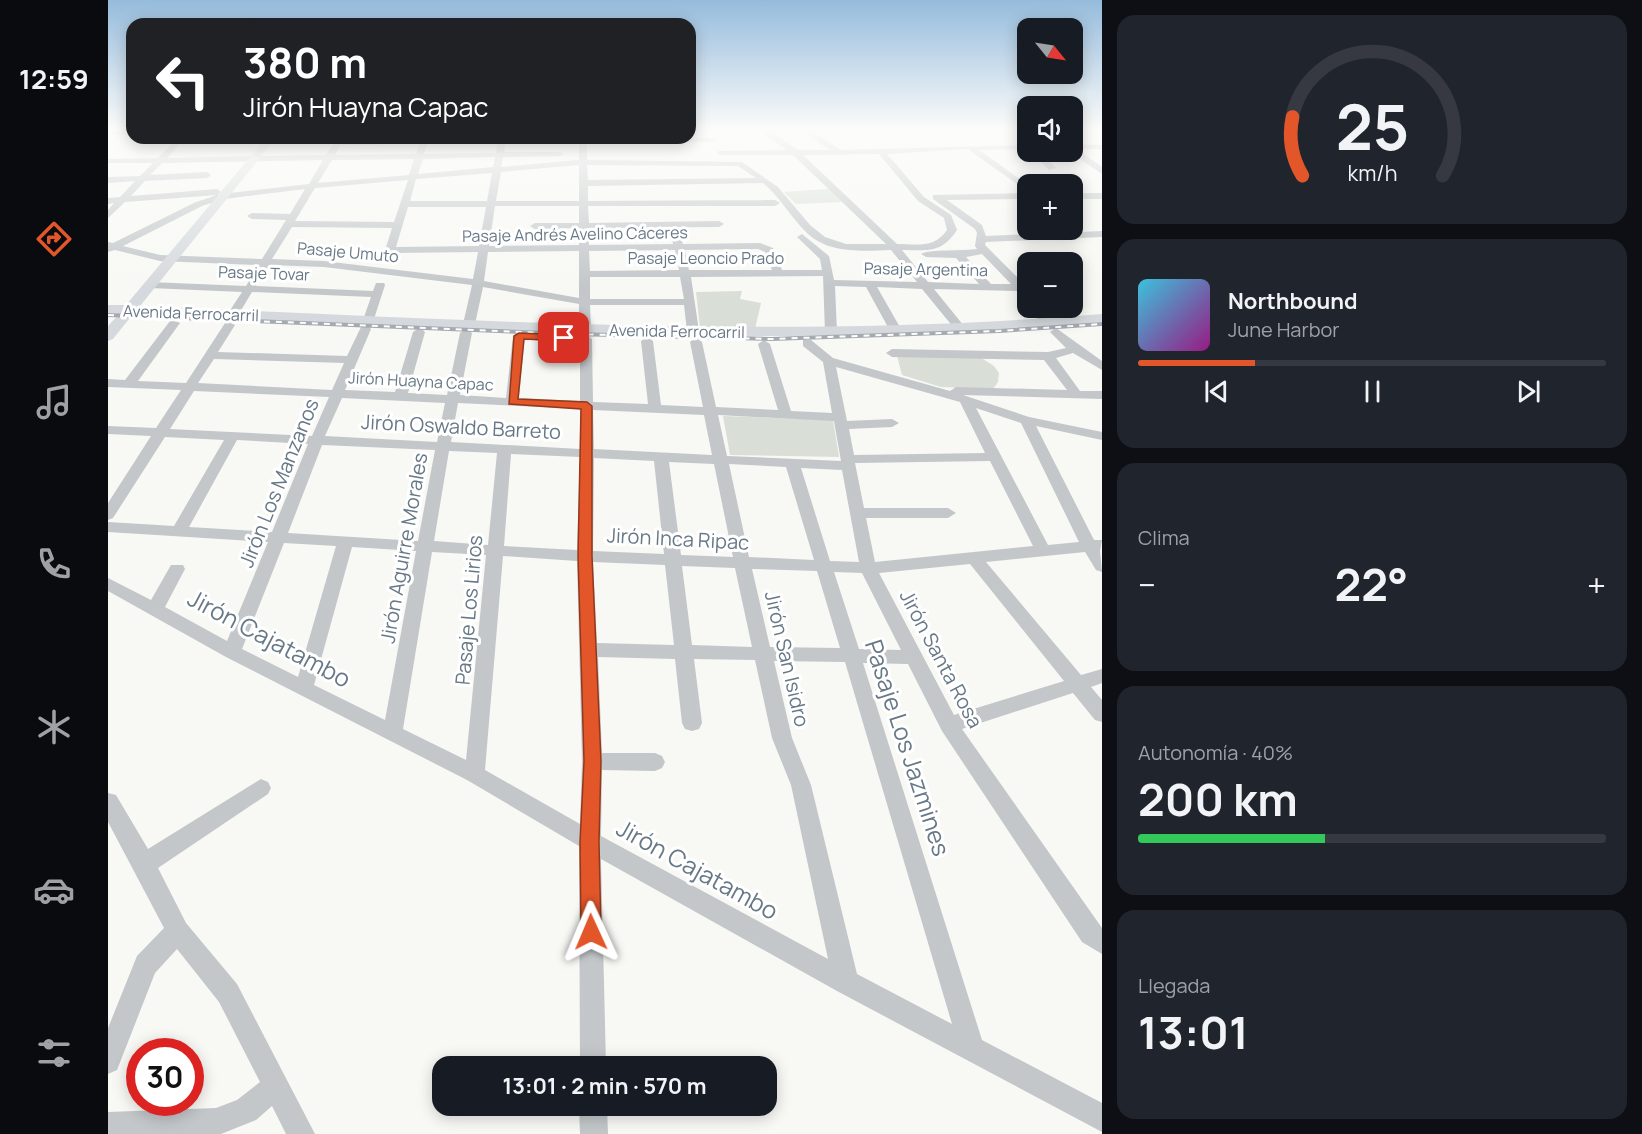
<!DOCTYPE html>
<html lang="es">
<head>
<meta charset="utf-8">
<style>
  body { margin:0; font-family:Manrope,sans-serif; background:#20242c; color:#f1f3f6; height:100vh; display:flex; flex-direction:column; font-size:22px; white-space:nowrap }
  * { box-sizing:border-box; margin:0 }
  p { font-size:20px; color:#9ea1a6 }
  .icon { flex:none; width:33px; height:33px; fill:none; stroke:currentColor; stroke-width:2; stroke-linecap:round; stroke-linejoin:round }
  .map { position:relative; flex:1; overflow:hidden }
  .side { display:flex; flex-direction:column; gap:15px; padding:15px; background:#0d0f14; width:540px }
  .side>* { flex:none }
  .guide { position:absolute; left:18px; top:18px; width:570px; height:126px; border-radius:18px; box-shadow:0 3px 15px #0003; background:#202124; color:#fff; overflow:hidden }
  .needle { width:39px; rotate:120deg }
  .controls { position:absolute; left:909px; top:18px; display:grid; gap:12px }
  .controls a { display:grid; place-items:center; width:66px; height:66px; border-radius:12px; background:#171b24; box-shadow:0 3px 15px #0003; font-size:30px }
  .speed { position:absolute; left:18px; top:1038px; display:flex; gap:12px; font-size:30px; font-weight:700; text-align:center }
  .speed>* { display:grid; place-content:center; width:78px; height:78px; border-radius:50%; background:#171b24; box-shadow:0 3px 15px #0003; line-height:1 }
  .speed .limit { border:9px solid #d22; background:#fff; color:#111 }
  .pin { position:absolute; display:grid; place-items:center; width:51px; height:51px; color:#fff; margin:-26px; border-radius:12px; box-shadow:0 3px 9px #0006 }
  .me { position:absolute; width:66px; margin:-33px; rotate:359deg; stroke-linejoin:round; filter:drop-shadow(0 0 4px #0008) }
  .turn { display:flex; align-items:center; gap:21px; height:126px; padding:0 18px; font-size:27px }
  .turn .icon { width:78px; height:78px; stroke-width:2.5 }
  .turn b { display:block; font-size:42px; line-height:51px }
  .big { font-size:45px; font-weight:700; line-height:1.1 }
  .side .widget { flex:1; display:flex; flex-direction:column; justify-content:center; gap:9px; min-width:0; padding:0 21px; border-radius:18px; background:#20242c }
  .side .dial { align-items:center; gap:0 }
  .dial svg { height:156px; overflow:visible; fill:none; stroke:#363941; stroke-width:7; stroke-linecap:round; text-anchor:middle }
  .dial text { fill:#f1f3f6; stroke:none }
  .song { display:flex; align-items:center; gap:18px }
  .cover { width:72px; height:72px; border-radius:9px; background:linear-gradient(135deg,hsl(190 70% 55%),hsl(310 70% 35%)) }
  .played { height:6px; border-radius:3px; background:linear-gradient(90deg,#e2562a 25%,#363941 25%) }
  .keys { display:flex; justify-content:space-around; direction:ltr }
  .heat { display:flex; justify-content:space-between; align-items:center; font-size:33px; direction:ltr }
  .charge { height:9px; border-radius:4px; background:linear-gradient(90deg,#34c759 40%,#363941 0) }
  .trip { position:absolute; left:324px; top:1056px; width:345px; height:60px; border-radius:18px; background:#171b24; box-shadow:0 3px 15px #0003; font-weight:700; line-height:60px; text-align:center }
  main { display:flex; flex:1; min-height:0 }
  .tabs { display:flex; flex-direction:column; width:108px; justify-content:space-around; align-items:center; background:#090b0e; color:#9ea1a6 }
  .tabs .icon { width:42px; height:42px }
  .tabs .current { color:#e2562a }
  .tabs b { font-size:27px; color:#f1f3f6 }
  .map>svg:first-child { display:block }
</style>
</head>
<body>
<main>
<nav class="tabs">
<b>12:59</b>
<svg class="icon current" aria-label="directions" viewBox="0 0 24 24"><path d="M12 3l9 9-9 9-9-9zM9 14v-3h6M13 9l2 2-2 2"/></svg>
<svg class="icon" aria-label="music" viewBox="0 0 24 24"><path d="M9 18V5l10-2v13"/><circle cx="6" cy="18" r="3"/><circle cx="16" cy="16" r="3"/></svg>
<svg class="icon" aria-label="phone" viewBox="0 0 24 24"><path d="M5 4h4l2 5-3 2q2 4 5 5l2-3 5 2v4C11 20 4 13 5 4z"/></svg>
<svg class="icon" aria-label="climate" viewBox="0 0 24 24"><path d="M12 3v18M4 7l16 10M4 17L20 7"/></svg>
<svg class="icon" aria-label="car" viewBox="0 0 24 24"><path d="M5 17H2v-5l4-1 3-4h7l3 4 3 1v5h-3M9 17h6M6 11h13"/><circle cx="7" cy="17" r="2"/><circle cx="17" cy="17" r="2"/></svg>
<svg class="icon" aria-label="filters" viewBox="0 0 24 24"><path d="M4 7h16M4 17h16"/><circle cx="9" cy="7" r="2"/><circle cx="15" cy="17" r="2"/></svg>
</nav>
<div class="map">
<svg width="994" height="1134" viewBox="0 0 994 1134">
  <rect width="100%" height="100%" fill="#f8f8f5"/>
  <path fill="#d9dfd6" d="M720 189 734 202 688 204 676 192Z
    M634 291 632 299 653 303 647 329 592 328 588 292Z
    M789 356 872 357 886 366 891 373 890 382 885 389 833 387 794 375Z
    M615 416 725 420 731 457 622 455Z"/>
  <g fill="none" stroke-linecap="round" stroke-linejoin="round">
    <path fill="#c3c7ca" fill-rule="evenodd" d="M614 128H701L732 150 920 145V149L871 150 920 185V192L860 149 779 154 816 197 843 215 849 230C833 254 820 250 794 250L820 282 871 284 848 258 818 257 813 254C820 249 857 251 869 249L867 246 869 233 867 229 825 199V195L920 193V199L839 200 874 225 878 236 994 231V237L878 242 877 245 918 286 920 299 909 291 826 289 856 326 850 329 846 328 814 289 769 287 793 329 787 332 781 329 758 287 727 286 729 332 723 336 717 332 715 276 583 277 591 331 589 333 585 335 579 331 576 305H482L483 329 477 332 471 329V304L375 287 367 324 361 327 355 324 364 285 216 267 161 265 148 286 265 291 268 283H276L277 285 265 322 261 323 255 320 263 297 144 292 129 317 125 318 119 315 134 292 42 288 37 285 42 282 138 286 151 265 52 261 7 250 0 252V242L5 243 88 202 112 194 201 184 215 160 54 163 42 175 99 172 103 175 99 178 37 181 23 196 109 189 113 192 109 195 17 202 0 218V210L6 203 0 204V198L12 197 27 181 0 183V177L32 176 45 163H0V159L50 158 69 138H77L59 158 218 155 229 138H237L235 141 285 140 289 142 285 144 232 145 227 155 308 154 313 138H321L316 154 388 153 390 138H398L396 152H452L456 154 452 156 395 157 393 167 471 160V138H604L608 140 607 142H479V160L634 162 670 187 702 225 717 237 738 244H778L685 155H610V151H613L679 150 652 131H617ZM694 130V131L722 150H690L662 131ZM771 154 810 201 836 218 839 230C826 249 809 244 789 244L695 155ZM387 157 385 167 310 174 315 159ZM306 159 301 175 210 183 224 160ZM471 165V201H388L393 172ZM479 165 630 166 648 178 480 180ZM384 173 379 201H302L308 179ZM300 180 286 222 187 221 207 188ZM655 183C672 197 682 216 698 232 719 254 755 251 783 250L809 282 726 280 721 256 694 234 689 237 712 259 714 270H674L665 248 652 243 575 244 572 236 569 235 564 238 565 244 481 245V228L611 227 616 224 611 221 481 223 480 206H667L672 203 667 200 480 201V186ZM197 189 182 214 144 213 139 216 144 219 178 220 154 259 52 255 15 246 94 206 116 199ZM387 206H471V223H427L422 226 427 229 471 228V245L381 246ZM300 207H378L371 246 288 247ZM184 227 284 228 274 260 279 263 283 262 286 253 370 252 365 279 216 261 164 259ZM650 249 657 252 664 270H581L577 250ZM567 250 571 270 482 271 481 251ZM471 251V298L376 281 380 252ZM874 254 903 284H883L858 257ZM482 277H572L576 299H482Z
      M734 128H881L877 130 737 131Z
      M0 131H24V135H0Z
      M964 144 994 145V149H969L994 167V174L962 152H964Z
      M923 152H931L948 168 941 170Z
      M964 193H994V199H964Z
      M922 308H932L943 323 941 325H933Z
      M66 320 72 323 30 381 78 383 117 323 121 322 127 325 110 352 239 356 253 327H261L263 329 237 390 287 392 305 332 311 328 315 330 317 332 300 393 339 395 352 333 358 329 362 331 364 333 352 395 398 398 405 336 411 332 417 336 411 398 472 401V339L478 335 484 339 485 402 540 404 533 341 539 337 545 341 553 405 595 407 582 342 588 338 594 342 608 407 670 410 650 344 656 340 662 344 683 411 724 413 715 362 695 346V340H703L725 358 842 391 848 387 959 390 936 360 784 357 778 353 784 349 940 352 958 348 942 332 948 328 994 361V370L965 353 948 358 972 391H994V399L855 395 921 417 994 432V440L928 426 986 540H994L992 551 994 572 988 570 977 552 878 562 973 675 994 669V683L983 687 994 700V722L987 720 965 693 854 729 994 928V954L974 942 834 731 800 664 755 663 874 1040 994 1103V1132L729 991 493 859 498 1066H472L471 846 359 780 118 657 0 591V578L43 600 63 565H75L77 569 57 607 119 641 160 542 0 532V522L66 526 116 440 57 437 5 518 0 520V503L43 436 0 434V426L48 428 73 390 0 387V379L17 380 62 321ZM106 359 236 363 224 390 90 383ZM728 367 852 402 877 453 746 455 741 429 784 427 791 423 784 419 739 421ZM86 391 221 397 204 436 62 429ZM234 398 337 403 329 442 217 436ZM350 403 472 409V449L343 442ZM868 408 913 423 971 542 940 545ZM485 410 596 415 604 455 486 449ZM610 415 726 421 733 461 619 456ZM129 440 200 444 164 532 81 527ZM214 445 327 450 310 541 180 533ZM341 451 389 453 380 545 326 541ZM403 454 472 457 469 550 396 546ZM486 458 546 461 556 554 485 551ZM882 461 925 546 767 562 758 518H840L848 513 840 508H756L747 463ZM561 462 606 464 625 557 573 555ZM621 464 678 467 706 560 641 557ZM693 468 734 470 751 562 722 561ZM176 543 228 546 190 677 134 649ZM244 547 308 551 277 720 206 685ZM324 552 378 555 358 760 295 729ZM395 556 469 561 474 761 472 824 377 770ZM485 562 557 565 566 645 489 643ZM862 564 956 681 846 715 771 573ZM574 566 627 568 644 647 584 645ZM644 569 709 571 732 648 662 647ZM726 572 754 573 793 650 751 649ZM490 657 567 659 574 723 577 729 584 731 591 729 594 723 586 659 647 660 664 738 683 785 720 959 493 836 494 770 547 771 554 768 557 762 554 756 547 753H494ZM666 661 737 662 844 1024 749 974 703 785 684 738Z
      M153 779 160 782 163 788 160 794 50 868 78 923 129 984 207 1134H178L164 1106 148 1120 113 1134H0V1112L108 1108 129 1100 152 1082 111 1002 69 949 47 973 9 1070 0 1074V1028L29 956 56 928 0 822V793L8 795 40 849Z
      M471 1106H499L500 1134H472Z"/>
    <path fill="#d5d9dd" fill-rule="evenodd" d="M158 138H168L32 306C352 319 674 341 994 314V322C672 351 348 328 25 314L5 339 0 341V326L11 314 0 313V305H18Z"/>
    <g stroke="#a4aab0" stroke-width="4">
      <path id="rail" d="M0 315 464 334 663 339 891 331 994 324"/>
    </g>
    <use href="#rail" stroke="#fff" stroke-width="2" stroke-dasharray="6" stroke-linecap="butt"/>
  </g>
  <linearGradient id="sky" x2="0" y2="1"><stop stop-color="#95bbdc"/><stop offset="0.45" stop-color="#fcfcfa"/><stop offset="1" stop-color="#fcfcfa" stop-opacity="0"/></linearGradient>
  <rect width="994" height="287" fill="url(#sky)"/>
  <path fill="#e2562a" stroke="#93381b" stroke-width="1.5" d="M411 333 456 335 460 338 456 341 416 339 410 399 479 402 484 406V556L493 761 491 842 493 932 490 938 483 941 476 938 473 932 472 842 476 761 470 556 473 409 401 404 406 336Z"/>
  <g text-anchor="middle" stroke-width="6" stroke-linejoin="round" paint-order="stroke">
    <g font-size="16" fill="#677886" stroke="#fff">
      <text transform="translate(467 234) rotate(-1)" y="6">Pasaje Andrés Avelino Cáceres</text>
      <text transform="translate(240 252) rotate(5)" y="6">Pasaje Umuto</text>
      <text x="598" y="264">Pasaje Leoncio Prado</text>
      <text transform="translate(818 269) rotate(1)" y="6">Pasaje Argentina</text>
      <text transform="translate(156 273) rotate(2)" y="6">Pasaje Tovar</text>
      <text transform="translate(83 313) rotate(2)" y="6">Avenida Ferrocarril</text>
      <text transform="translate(569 331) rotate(1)" y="6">Avenida Ferrocarril</text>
      <text transform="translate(313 381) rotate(3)" y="6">Jirón Huayna Capac</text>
    </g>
    <g font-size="20" fill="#677886" stroke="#fff">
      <text transform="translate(353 427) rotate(3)" y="7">Jirón Oswaldo Barreto</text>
      <text transform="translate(171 483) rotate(-68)" y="7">Jirón Los Manzanos</text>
      <text transform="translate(570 539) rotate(3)" y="7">Jirón Inca Ripac</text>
      <text transform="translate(296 548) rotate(-80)" y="7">Jirón Aguirre Morales</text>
      <text transform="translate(361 610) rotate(-85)" y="7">Pasaje Los Lirios</text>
      <text transform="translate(679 659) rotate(77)" y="7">Jirón San Isidro</text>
      <text transform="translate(833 659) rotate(62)" y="7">Jirón Santa Rosa</text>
    </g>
    <g font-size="24" fill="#677886" stroke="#fff">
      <text transform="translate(161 639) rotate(28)" y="8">Jirón Cajatambo</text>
      <text transform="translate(799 748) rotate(72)" y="8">Pasaje Los Jazmines</text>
      <text transform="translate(589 870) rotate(29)" y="8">Jirón Cajatambo</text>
    </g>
  </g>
</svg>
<div class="controls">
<a><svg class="needle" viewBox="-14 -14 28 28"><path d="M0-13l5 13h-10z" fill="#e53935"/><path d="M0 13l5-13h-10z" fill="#9ea1a6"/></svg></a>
<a><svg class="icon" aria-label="sound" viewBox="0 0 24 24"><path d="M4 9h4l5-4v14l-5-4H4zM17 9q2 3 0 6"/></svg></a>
<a>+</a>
<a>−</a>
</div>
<div class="speed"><div class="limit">30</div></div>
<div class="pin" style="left:456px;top:338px;background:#d93025"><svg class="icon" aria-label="arrive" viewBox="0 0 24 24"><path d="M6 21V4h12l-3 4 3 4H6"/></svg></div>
<svg class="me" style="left:483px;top:932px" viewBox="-20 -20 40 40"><path d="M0-17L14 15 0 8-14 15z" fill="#e2562a" stroke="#fff" stroke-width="4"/></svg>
<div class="trip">13:01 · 2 min · 570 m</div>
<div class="guide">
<div class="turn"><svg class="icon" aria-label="left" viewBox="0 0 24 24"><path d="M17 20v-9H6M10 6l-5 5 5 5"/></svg><div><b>380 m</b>Jirón Huayna Capac</div></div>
</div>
</div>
<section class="side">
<div class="widget dial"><svg viewBox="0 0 100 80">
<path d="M14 69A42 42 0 1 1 86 69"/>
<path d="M14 69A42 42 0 0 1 9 39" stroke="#e2562a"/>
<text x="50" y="56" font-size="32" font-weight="700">25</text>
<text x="50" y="72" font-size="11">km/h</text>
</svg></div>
<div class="widget">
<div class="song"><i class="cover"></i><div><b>Northbound</b><p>June Harbor</p></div></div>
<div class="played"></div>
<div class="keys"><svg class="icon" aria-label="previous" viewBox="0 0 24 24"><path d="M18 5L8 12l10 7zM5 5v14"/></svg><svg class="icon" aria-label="pause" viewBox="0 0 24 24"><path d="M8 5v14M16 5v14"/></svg><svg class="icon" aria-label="next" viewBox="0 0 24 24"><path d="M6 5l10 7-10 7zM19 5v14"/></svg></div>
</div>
<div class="widget"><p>Clima</p>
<div class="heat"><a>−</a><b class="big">22°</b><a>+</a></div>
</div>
<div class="widget"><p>Autonomía · 40%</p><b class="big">200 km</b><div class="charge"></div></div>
<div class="widget"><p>Llegada</p><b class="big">13:01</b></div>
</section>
</main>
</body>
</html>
